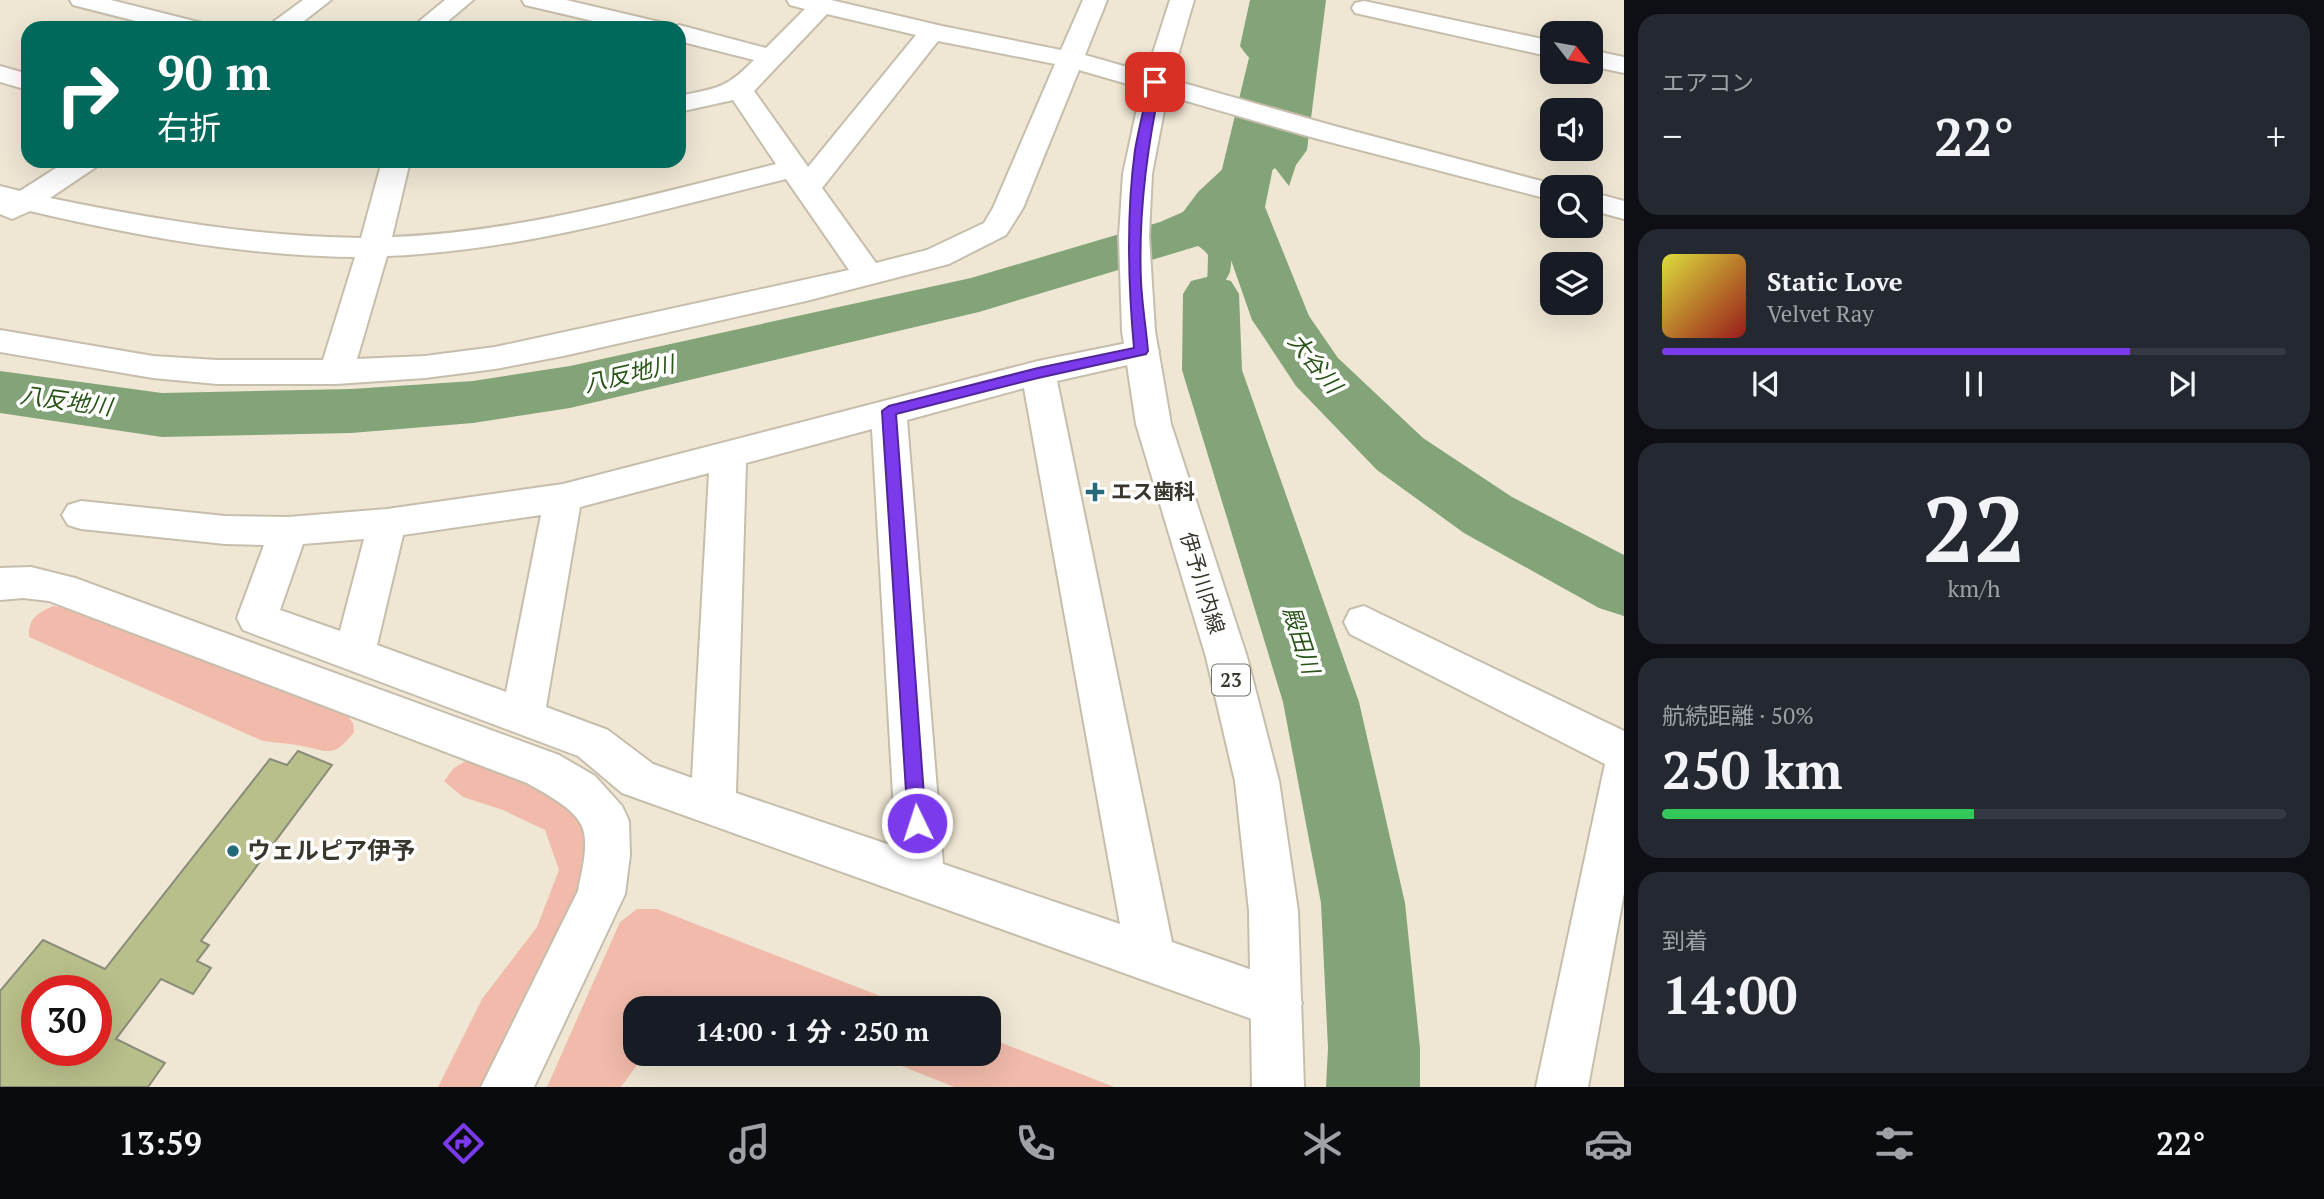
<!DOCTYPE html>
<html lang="ja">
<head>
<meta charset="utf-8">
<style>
  body { margin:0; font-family:"PT Serif","Noto Sans JP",serif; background:#242831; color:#f1f3f6; height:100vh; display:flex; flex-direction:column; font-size:26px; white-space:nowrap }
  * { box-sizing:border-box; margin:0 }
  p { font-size:23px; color:#9ea1a6 }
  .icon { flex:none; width:38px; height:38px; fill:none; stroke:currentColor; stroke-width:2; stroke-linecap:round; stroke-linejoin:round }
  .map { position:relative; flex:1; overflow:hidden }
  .panel { display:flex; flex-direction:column; gap:14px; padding:14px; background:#0d0f14; width:700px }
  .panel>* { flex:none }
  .guide { position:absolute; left:21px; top:21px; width:665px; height:147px; border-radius:21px; box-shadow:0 7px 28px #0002; background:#00695c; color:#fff; overflow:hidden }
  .needle { width:46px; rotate:121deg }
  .controls { position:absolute; left:1540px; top:21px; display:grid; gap:14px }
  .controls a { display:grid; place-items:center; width:63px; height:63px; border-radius:14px; background:#171b24; box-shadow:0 7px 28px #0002; font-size:35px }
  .speed { position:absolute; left:21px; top:975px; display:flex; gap:14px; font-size:35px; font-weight:700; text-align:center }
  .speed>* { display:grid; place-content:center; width:91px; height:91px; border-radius:50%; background:#171b24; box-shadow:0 7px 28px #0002; line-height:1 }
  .speed .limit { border:10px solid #d22; background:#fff; color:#111 }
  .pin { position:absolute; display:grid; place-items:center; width:60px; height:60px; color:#fff; margin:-30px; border-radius:14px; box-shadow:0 4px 10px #0006 }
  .me { position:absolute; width:77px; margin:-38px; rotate:356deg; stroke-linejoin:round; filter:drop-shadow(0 0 5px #0008) }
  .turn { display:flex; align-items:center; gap:24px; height:147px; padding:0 21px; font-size:32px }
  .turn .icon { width:91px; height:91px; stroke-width:2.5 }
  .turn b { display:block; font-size:49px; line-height:60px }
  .big { font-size:52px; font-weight:700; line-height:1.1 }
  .panel .card { flex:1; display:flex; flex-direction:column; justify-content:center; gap:10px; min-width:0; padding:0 24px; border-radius:21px; background:#242831 }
  .panel .dial { align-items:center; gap:0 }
  .dial b { font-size:91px; line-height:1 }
  .song { display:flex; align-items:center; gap:21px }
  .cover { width:84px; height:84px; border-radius:10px; background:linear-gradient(135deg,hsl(60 70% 55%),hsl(0 70% 35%)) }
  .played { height:7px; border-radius:4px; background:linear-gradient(90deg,#7c3aed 75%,#363941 75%) }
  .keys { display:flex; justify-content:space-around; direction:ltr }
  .heat { display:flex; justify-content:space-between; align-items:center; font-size:38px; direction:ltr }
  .charge { height:10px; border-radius:5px; background:linear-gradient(90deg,#34c759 50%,#363941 0) }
  .trip { position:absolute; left:623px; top:996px; width:378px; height:70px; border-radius:21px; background:#171b24; box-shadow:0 7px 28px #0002; font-weight:700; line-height:70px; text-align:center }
  .tabs { display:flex; height:112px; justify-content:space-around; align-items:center; background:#090b0e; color:#9ea1a6 }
  .tabs .icon { width:49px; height:49px }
  .tabs .selected { color:#7c3aed }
  .tabs b { font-size:32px; color:#f1f3f6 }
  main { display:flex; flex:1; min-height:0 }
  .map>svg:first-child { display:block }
</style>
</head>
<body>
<main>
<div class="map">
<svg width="1624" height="1087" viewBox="0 0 1624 1087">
  <rect width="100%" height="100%" fill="#efe7d4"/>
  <path fill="#f1baaa" d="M53 606 77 610 347 715 353 723 354 732C333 759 329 751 302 746 289 743 276 743 263 741L29 637C28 619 37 613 53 606Z
    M464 762H478L547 790 573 808 586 829 588 860 580 899 483 1087H438L482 999 537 927 559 870 545 830 503 810 463 797 444 781 454 768Z
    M637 909H657L911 1008H804L782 1001 759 1003 755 1008H635V1054H645L621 1087H547L620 922Z
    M989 1038 1114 1087H954L872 1054H989Z"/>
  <path fill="#83a378" d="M1250 0H1326L1307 150 1296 165 1289 186 1275 168 1270 172 1254 207 1239 229 1234 241 1230 272 1220 291 1222 310 1233 323 1236 336 1221 332 1220 364 1225 386H1208L1205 370 1208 255C1197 240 1183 242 1168 248L1169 231 1198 192 1241 152 1266 121 1269 106 1279 95 1277 81C1262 67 1251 63 1240 46Z"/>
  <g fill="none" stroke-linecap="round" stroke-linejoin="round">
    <path fill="#83a378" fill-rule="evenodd" d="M1263 0H1307L1265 207 1309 316 1338 358 1423 438 1512 497 1624 555V616L1599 608 1464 533 1377 470 1296 386 1261 333 1252 320 1222 234 1198 246 979 312 570 408 473 423 351 433 162 437 0 413V371L162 393 351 389 473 381 570 366 971 278 1160 222 1215 198Z
      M1211 276 1231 281 1239 294 1242 370 1359 702 1405 903 1420 1048V1087H1326L1328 1048 1321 903 1283 702 1182 370 1183 294 1191 281Z"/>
  </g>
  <path fill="#b9bf8a" stroke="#898c7a" stroke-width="2" fill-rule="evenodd" d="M298 751 332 765 201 941 209 945 197 961 211 968 193 994 161 979 116 1039 165 1063 148 1087H0V991L43 940 105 969 270 759 287 765ZM37 990H96V1050H37Z"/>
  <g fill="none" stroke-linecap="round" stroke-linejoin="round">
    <g stroke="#c6beac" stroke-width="4">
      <path id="minor" d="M70 0H111L202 23 206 28H163L73 5Z
        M303 0H331L295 28H265Z
        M445 0H473L440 28H411Z
        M522 0H566L664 23 668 28H623L525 5Z
        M787 0H831L942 26 1061 50 1083 0H1107L1085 55 1338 127 1564 187H1552V200L1318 139 1079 70 1023 208 1006 235 949 264 806 301 563 356 495 369 425 378 336 384H217L153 378 0 352V330L153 356 217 360H323L355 257C246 256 136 236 30 211L12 219 0 214V186L20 191 67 161H100L96 167 50 198C153 219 256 237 361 238L382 161H410L392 237C522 232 650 195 776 164L733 100 679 112V96C717 88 726 89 754 60L679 41V28H670L679 25 766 48 805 9 790 5ZM827 14 916 35 808 167 754 91ZM938 41 1055 64 993 208 984 223 927 250 876 263 822 188ZM786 179 849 270 495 347 425 356 357 359 387 256C522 251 655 211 786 179Z
        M1364 1 1552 41V57L1355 13 1352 8 1355 3Z
        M1591 50 1624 57V73L1591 66Z
        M0 66 28 74V90L0 82Z
        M1591 192 1624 201V219L1591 210Z
        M1142 340 1154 343 1159 351 1154 359 1057 381 1172 942 1295 985 1302 1003 1295 1021 1277 1028 622 793 578 756 243 630 237 618 264 545 225 544 81 529 68 525 62 515 68 505 81 501 225 516 288 517 387 509 563 484 1038 361ZM1024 388 1120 924 943 864 907 420ZM872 429 896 847 736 793 746 463ZM709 473 692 778 653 764 608 730 546 707 580 507ZM541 515 506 692 377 645 403 535ZM364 539 340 631 280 610 303 544Z
        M31 567 75 578 559 755 595 776 622 806 629 821 630 855 625 894 534 1087H481L578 891C581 873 589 847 583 829 577 809 544 793 527 783L49 601 23 598 0 600V568Z
        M1364 606 1624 731V893L1588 1087H1536L1605 764 1350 634 1344 622 1350 610Z"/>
    </g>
    <g stroke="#c6beac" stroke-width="4">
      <path id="major" d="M1170 0H1194L1168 90 1152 174 1149 236 1155 331 1171 424 1247 657 1279 781 1298 911 1304 1087H1252L1249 911 1235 781 1206 657 1136 424 1122 331 1119 236 1123 174 1141 90Z"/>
    </g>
    <use href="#minor" fill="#fff" fill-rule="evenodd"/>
    <use href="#major" fill="#fff" fill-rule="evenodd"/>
  </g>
  <path fill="#7c3aed" stroke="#51269a" stroke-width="2" d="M1155 78 1161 82C1147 147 1138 213 1141 281 1142 304 1146 328 1148 351L1146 354 1038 378 896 414 926 823 924 829 917 832 910 829 908 823 882 411 889 406 1038 368 1134 348C1128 282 1126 216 1135 150 1139 127 1145 104 1150 82Z"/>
  <g fill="#246a79" stroke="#fff" stroke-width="2.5">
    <path d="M1091.5 481.5h7v7h7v7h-7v7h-7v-7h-7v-7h7z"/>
    <circle cx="233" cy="851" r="7"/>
  </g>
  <g text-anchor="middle" stroke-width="7" stroke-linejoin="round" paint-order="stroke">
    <rect fill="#fff" stroke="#74726d" stroke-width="2" x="1212" y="664.5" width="38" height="31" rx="5"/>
    <g font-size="19" font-weight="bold" fill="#39362e">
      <text x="1231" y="687">23</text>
    </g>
    <g font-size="21" font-weight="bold" fill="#39362e" stroke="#fff" text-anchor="start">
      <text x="1111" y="499">エス歯科</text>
    </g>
    <g font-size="21" fill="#39362e" stroke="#fff">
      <text transform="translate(1202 583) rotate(73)" y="7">伊予川内線</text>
    </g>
    <g font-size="23" font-style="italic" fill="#2a5519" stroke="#fff">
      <text transform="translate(1315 363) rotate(51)" y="8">大谷川</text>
      <text transform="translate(629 374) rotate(-13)" y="8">八反地川</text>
      <text transform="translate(66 401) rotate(8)" y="8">八反地川</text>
      <text transform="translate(1301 640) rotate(72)" y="8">殿田川</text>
    </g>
    <g font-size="24" font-weight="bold" fill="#39362e" stroke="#fff" text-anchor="start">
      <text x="247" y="859">ウェルピア伊予</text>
    </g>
  </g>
</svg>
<div class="controls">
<a><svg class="needle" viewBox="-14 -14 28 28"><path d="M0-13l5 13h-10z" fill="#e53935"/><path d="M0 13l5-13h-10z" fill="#9ea1a6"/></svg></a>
<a><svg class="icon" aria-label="sound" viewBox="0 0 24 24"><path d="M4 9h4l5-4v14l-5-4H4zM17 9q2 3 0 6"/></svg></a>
<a><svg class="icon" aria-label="search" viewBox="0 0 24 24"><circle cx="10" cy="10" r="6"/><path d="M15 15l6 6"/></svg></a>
<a><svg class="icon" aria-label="layers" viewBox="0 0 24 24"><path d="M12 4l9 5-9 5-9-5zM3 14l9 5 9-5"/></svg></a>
</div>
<div class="speed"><div class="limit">30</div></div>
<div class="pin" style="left:1155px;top:82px;background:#d93025"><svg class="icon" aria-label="arrive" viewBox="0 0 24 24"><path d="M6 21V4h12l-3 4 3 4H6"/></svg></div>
<svg class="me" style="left:917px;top:823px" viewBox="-20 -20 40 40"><circle r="17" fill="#7c3aed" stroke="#fff" stroke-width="3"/><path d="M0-11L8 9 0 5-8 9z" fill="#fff"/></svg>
<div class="trip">14:00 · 1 分 · 250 m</div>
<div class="guide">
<div class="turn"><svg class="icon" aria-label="right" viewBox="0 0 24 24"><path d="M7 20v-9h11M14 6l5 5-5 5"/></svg><div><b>90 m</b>右折</div></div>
</div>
</div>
<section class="panel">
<div class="card"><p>エアコン</p>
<div class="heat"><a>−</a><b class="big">22°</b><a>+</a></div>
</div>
<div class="card">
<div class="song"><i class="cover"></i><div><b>Static Love</b><p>Velvet Ray</p></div></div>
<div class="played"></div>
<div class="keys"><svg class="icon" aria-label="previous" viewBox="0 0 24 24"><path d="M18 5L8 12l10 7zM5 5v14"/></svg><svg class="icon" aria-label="pause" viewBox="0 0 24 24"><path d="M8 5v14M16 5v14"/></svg><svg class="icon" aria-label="next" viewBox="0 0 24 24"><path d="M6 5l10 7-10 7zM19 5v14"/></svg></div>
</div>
<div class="card dial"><b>22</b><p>km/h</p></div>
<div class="card"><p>航続距離 · 50%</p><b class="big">250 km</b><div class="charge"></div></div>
<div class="card"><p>到着</p><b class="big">14:00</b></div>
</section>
</main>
<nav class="tabs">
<b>13:59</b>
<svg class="icon selected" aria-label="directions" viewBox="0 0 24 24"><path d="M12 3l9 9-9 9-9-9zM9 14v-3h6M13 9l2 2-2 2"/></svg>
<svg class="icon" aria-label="music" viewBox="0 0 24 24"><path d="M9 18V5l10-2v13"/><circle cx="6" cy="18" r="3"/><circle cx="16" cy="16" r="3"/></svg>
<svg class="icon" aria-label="phone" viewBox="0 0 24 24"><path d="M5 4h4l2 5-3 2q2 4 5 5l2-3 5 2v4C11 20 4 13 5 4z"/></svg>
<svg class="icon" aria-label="climate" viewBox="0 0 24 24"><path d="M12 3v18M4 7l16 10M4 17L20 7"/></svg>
<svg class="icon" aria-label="car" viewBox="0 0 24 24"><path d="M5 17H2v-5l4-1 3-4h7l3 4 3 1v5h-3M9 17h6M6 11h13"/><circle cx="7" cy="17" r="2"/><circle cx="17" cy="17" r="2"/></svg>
<svg class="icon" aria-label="filters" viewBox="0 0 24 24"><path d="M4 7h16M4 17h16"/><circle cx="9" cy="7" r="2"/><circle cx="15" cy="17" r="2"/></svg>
<b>22°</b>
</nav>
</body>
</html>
